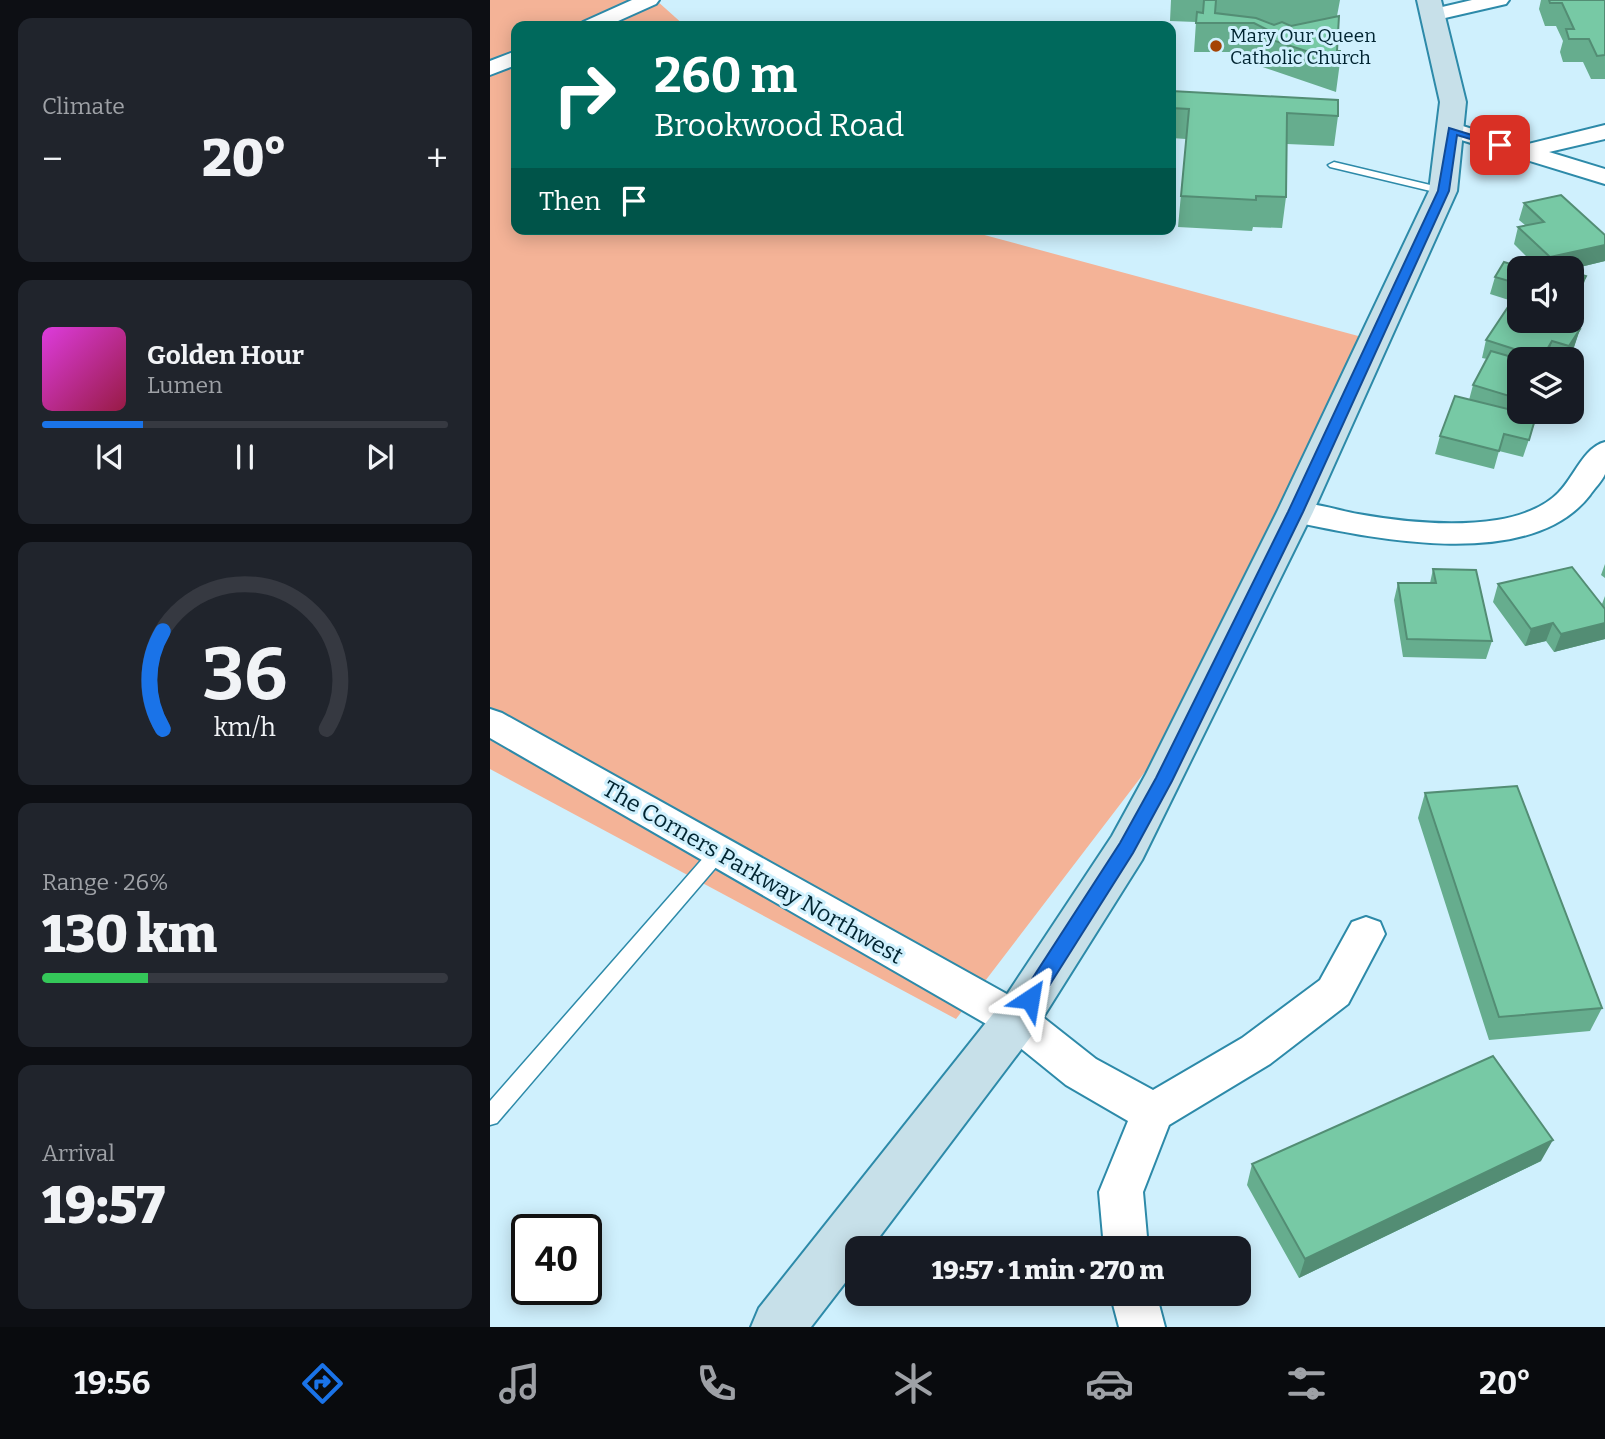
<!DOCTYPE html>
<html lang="en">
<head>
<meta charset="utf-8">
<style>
  body { margin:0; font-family:Bitter,serif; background:#20242c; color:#f1f3f6; height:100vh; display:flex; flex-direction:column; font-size:26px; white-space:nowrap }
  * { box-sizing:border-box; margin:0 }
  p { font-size:23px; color:#9ea1a6 }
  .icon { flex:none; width:38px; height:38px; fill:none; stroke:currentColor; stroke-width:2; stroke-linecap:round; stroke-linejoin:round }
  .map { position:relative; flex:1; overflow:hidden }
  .drawer { display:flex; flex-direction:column; gap:18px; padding:18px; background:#0d0f14; width:490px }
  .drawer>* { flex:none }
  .banner { position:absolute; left:21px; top:21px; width:665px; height:214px; border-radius:14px; box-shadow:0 4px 18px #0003; background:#00695c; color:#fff; overflow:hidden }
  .fabs { position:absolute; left:1017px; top:256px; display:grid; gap:14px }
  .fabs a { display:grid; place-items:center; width:77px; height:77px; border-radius:14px; background:#171b24; box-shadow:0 4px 18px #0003; font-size:35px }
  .speed { position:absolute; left:21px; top:1214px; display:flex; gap:14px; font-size:35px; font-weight:700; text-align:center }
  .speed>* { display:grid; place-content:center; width:91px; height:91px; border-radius:50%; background:#171b24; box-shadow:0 4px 18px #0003; line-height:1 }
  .speed .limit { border:4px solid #111; border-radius:10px; background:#fff; color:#111 }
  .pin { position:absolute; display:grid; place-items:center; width:60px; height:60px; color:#fff; margin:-30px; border-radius:14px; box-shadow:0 4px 10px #0006 }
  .me { position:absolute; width:77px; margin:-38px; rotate:33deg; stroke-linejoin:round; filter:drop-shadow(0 0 5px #0008) }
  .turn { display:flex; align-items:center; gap:24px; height:147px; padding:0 28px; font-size:32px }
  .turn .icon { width:91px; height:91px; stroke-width:2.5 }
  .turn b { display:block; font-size:49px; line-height:60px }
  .then { display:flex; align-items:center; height:66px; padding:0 28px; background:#0003; gap:14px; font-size:26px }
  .big { font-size:52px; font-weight:800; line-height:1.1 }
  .drawer .card { flex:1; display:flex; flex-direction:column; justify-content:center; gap:10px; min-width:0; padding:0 24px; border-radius:14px; background:#20242c }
  .drawer .dial { align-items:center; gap:0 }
  .dial svg { height:182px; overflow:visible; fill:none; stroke:#363941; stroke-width:7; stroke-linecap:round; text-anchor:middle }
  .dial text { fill:#f1f3f6; stroke:none }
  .song { display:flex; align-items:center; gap:21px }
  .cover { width:84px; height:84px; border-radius:10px; background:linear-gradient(135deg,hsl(300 70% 55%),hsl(340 70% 35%)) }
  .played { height:7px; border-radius:4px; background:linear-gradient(90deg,#1a73e8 25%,#363941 25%) }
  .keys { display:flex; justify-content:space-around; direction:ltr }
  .heat { display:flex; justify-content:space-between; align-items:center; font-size:38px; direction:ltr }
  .charge { height:10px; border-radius:5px; background:linear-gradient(90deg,#34c759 26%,#363941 0) }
  .trip { position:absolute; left:355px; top:1236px; width:406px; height:70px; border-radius:14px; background:#171b24; box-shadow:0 4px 18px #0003; font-weight:800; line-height:70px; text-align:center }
  .tabs { display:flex; height:112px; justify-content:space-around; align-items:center; background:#090b0e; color:#9ea1a6 }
  .tabs .icon { width:49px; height:49px }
  .tabs .selected { color:#1a73e8 }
  .tabs b { font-size:32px; color:#f1f3f6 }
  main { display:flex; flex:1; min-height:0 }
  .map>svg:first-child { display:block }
</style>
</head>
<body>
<main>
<section class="drawer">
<div class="card"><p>Climate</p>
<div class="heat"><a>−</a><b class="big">20°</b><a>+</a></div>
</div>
<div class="card">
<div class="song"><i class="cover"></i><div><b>Golden Hour</b><p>Lumen</p></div></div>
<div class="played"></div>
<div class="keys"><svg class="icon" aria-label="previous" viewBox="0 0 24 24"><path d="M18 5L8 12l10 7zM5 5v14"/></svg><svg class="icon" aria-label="pause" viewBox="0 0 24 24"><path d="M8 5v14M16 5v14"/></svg><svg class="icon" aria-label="next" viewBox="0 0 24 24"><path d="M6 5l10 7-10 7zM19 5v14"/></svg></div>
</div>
<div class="card dial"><svg viewBox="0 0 100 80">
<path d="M14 69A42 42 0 1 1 86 69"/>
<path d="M14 69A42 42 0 0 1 14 26" stroke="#1a73e8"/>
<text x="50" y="56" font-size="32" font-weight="700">36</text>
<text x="50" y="72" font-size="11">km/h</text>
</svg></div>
<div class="card"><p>Range · 26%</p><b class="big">130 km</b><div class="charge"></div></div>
<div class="card"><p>Arrival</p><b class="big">19:57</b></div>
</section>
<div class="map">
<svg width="1115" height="1327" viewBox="0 0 1115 1327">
  <rect width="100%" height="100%" fill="#cff0fd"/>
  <path fill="#f4b397" d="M0 0H166L195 26H26V229H472L872 337 713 696 466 1019 0 769Z"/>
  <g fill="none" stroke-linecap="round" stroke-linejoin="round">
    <g stroke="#2d8aa9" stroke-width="3">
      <path id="lane" d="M844 162 957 189 959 191 953 194 840 167 838 165Z
        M228 846 234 848 237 853 234 858 7 1123 0 1125V1101L222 848Z"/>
    </g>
    <g stroke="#2d8aa9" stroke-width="4">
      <path id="street" d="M142 0H169L166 4 117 26H90L93 22Z
        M982 0H1019L1016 4 942 21 932 15 935 11Z
        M26 51V65L0 75V61Z
        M963 123 1034 145 1115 125V139L1059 152 1115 169V184L955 135 952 130Z
        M1115 442C1115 451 1115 465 1115 474 1112 481 1104 489 1100 495 1041 572 885 539 805 522L794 519 790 512 794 505C817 499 845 510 868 514 913 522 961 527 1007 520 1028 517 1054 508 1069 492 1084 477 1094 447 1115 442Z
        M0 709 12 713 540 1007 606 1059 663 1090 752 1038 830 980 862 922 876 917 890 922 895 934 858 1004 780 1064 679 1125 653 1192 658 1248H614L609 1192 638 1121 576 1085 512 1033 0 738Z
        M620 1293H666L675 1327H629Z"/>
    </g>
    <g stroke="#2d8aa9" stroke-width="4">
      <path id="secondary" d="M927 0H951L976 102 967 191 823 512 652 860 542 1035 381 1248H368V1266L321 1327H261L269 1308 510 1005 622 836 656 774 787 512 939 191 950 102Z"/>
    </g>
    <use href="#lane" fill="#fff" fill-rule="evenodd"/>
    <use href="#street" fill="#fff" fill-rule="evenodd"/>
    <use href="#secondary" fill="#c7e0e9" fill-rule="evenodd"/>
  </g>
  <path fill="#66ad8e" d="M681 0H850L847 16V51L850 62 846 92 764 64 765 54 761 52H704L706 22 680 21Z
    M1051 0H1115V79H1101L1093 62H1073L1070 52 1073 41 1066 26H1055L1049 9Z
    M681 91 848 116 844 146 797 144 796 197 792 228 763 227 762 231 688 227 696 139 681 138Z
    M1034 203 1115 235V261L1082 269 1036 268 1041 261 1024 244 1028 227 1035 225 1029 220Z
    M1029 268V320H1076L1073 324 1090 329 1084 347 1077 359H1029V411H1058L1051 424 1045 422 1033 457 1009 451 1004 469 945 454 950 436 979 400 983 385 997 359 992 358 996 340 1020 308 1022 301 1000 294 1005 277Z
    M1115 564V578L1111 575Z
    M943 569 1002 641 996 659 913 657 904 600 908 583H940Z
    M1008 584 1112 604 1115 596V639L1064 652 1056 641 1035 646 1003 602Z
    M935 793 1112 1008 1100 1031 999 1040 928 818Z
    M1051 1161 809 1278 757 1185 762 1164Z"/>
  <path fill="#538d74" d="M1115 245V261L1082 269V268H1057L1060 257Z
    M1096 276 1091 294 1082 310V302Z
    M1090 329 1084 347 1077 359H1075L1079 346Z
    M1062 341 1057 359H1052V358Z
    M1056 411H1058L1051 424Z
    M1063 623 1056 641 1035 646 1041 629Z
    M1115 623V639L1064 652 1071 634Z
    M1063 1140 1051 1161 809 1278 815 1259Z"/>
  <path fill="#77c9a5" stroke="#538d74" stroke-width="2" d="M714 0H726L725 13 766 18 784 25 792 22 801 26 849 16 847 51H850V62L767 35 782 32 764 23H706L707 12 713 13Z
    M1059 0H1115V55L1107 56 1099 39H1079L1076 29H1084L1072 3H1060Z
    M681 91 848 100V116L797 113 796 197 766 196V200L691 196 699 109 681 108Z
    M1071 195 1115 235V245L1060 257 1028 227 1054 222 1034 203Z
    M1040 261 1066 268H1036Z
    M1014 262 1034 268H1029V284L1005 277Z
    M1082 272 1096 276 1082 302Z
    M1029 288V298L1024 296Z
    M1018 307 1029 310V320H1061L1090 329 1079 346 1062 341 1052 358 996 340Z
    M1001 351 1029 359V399L983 385Z
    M965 396 1046 416 1039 440 1014 434 1009 451 950 436Z
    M1082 567 1115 609V623L1071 634 1063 623 1041 629 1008 584Z
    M943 569 986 570 1002 641 917 639 908 583H946Z
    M1027 786 1112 1008 1009 1017 935 793Z
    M1003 1056 1063 1140 815 1259 762 1164Z"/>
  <path fill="#1a73e8" stroke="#114b97" stroke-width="2" d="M959 128 1015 145 1010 148 967 135 959 191 813 512 682 781 643 853 547 1005 540 1007 533 1005 531 999 533 993 630 843 666 778 798 512 948 191Z"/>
  <circle fill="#a54305" stroke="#cff0fd" stroke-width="2.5" cx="726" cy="46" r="7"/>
  <g text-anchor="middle" stroke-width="6" stroke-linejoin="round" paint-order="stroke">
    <g font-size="19" fill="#002430" stroke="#cff0fd" text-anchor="start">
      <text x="740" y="42">Mary Our Queen<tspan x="740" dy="22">Catholic Church</tspan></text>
    </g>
    <g font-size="23" fill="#002430" stroke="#cff0fd">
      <text transform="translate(263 872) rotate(30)" y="8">The Corners Parkway Northwest</text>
    </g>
  </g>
</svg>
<div class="fabs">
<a><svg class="icon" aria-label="sound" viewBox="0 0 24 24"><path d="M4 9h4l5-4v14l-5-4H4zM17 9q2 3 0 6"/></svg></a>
<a><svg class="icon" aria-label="layers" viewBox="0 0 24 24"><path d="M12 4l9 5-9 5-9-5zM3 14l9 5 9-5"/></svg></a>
</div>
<div class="speed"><div class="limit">40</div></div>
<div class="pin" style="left:1010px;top:145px;background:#d93025"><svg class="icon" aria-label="arrive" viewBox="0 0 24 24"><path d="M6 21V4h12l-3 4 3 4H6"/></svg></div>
<svg class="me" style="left:540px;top:999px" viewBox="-20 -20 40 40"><path d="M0-17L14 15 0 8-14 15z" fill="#1a73e8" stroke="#fff" stroke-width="4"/></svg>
<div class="trip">19:57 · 1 min · 270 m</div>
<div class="banner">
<div class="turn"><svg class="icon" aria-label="right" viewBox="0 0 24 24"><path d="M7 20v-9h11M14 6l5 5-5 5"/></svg><div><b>260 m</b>Brookwood Road</div></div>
<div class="then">Then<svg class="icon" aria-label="arrive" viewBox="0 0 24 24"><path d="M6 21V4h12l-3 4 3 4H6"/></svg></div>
</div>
</div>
</main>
<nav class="tabs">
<b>19:56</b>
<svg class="icon selected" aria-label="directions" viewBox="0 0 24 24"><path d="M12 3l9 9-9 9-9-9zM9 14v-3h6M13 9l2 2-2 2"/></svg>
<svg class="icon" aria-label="music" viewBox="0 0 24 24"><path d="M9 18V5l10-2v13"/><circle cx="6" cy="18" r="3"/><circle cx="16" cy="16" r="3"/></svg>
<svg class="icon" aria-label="phone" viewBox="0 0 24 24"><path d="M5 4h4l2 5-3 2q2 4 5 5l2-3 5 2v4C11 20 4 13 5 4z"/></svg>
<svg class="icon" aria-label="climate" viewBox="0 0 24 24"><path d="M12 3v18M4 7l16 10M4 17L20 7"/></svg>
<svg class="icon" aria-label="car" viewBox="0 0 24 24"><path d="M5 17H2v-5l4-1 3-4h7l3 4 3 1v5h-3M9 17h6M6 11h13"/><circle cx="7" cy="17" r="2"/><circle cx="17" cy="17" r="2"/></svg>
<svg class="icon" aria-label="filters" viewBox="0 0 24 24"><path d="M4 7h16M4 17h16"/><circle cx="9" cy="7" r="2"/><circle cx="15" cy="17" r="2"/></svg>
<b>20°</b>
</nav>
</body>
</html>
